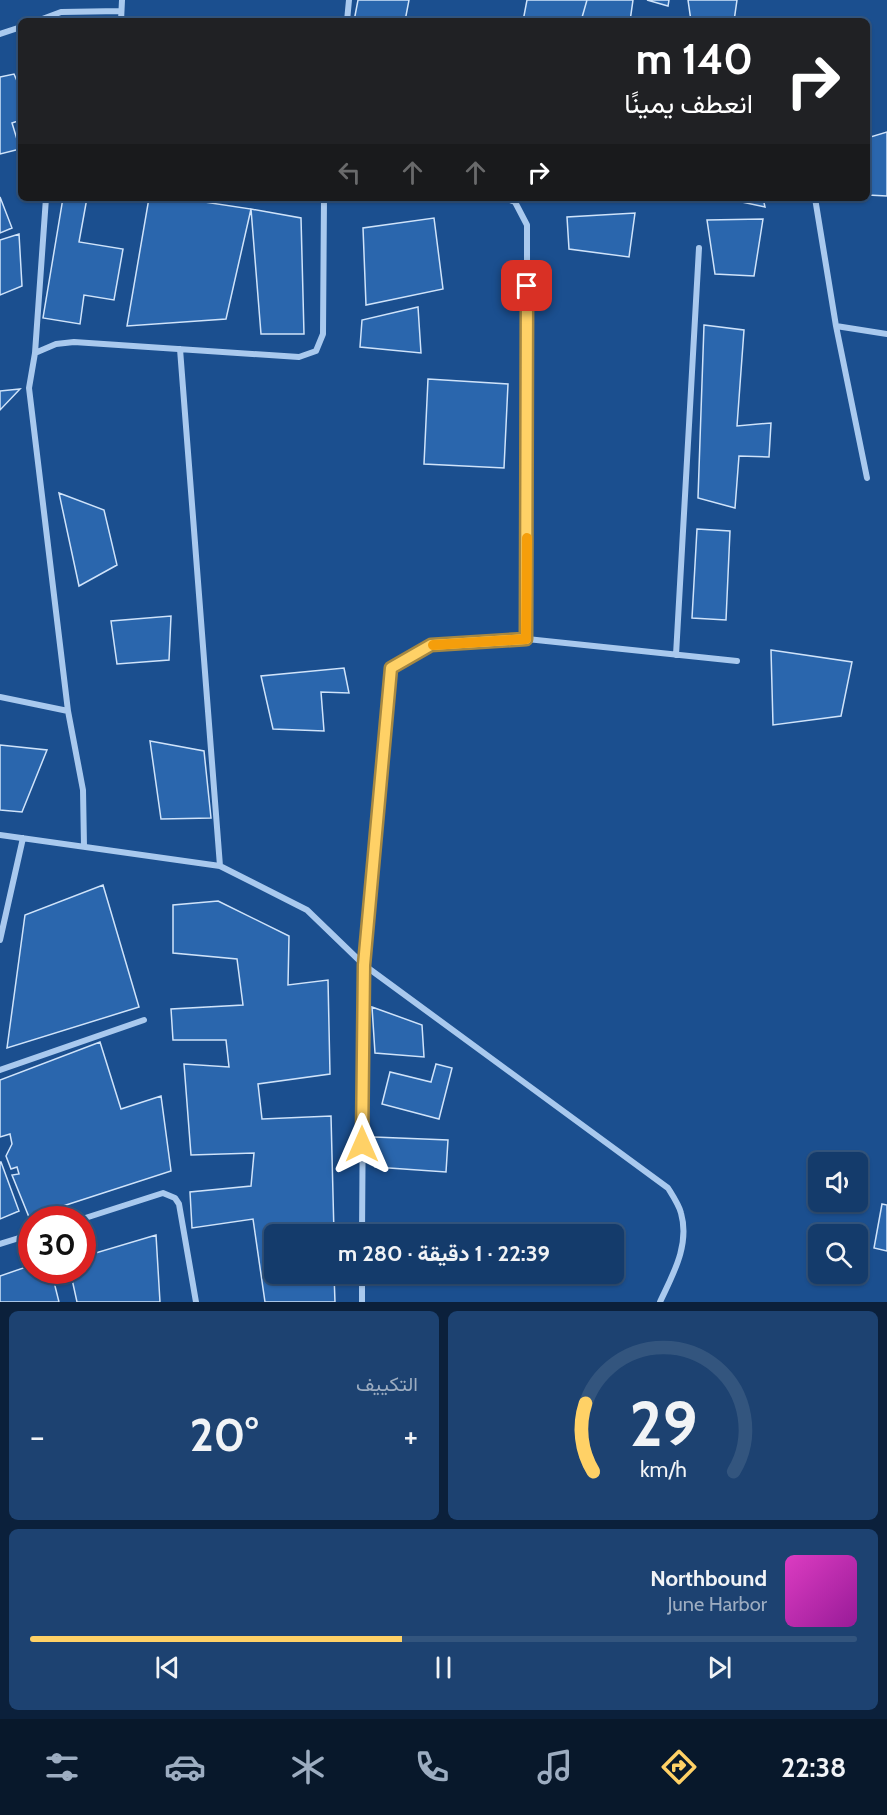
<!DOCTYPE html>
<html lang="ar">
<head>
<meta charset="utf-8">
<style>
  body { margin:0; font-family:Cabin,Vazirmatn,sans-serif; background:#1d4271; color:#f1f3f6; direction:rtl; height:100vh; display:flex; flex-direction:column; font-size:22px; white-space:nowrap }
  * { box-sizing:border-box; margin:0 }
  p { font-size:20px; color:#9dadc1 }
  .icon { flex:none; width:33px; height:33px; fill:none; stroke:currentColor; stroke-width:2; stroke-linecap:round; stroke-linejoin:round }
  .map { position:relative; height:1302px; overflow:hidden; direction:ltr }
  .side { display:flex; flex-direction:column; gap:9px; padding:9px; background:#0b203b; flex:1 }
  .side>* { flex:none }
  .hud { position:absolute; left:18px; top:18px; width:852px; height:183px; border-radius:9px; box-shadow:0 2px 4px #0004,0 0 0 2px #33557e; direction:rtl; background:#202124; color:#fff; overflow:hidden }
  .tools { position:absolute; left:808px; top:1152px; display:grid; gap:12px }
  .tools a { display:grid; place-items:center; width:60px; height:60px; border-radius:9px; background:#143b6b; box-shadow:0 2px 4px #0004,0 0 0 2px #33557e; font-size:30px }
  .speed { position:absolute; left:18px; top:1206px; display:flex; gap:12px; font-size:30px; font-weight:700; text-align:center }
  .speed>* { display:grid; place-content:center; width:78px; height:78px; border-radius:50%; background:#143b6b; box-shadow:0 2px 4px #0004,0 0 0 2px #33557e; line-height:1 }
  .speed .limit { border:9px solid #d22; background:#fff; color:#111 }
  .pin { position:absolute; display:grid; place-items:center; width:51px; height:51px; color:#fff; margin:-26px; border-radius:12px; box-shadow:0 3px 9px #0006 }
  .me { position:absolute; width:66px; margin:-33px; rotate:0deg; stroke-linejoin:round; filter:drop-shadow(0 0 4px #0008) }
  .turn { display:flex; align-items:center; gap:21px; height:126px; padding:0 18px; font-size:27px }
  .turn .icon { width:78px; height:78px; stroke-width:2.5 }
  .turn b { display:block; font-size:42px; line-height:51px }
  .lanes { display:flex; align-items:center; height:57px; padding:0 18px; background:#0003; justify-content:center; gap:30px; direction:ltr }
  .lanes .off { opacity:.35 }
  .big { font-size:45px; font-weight:700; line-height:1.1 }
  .side .tile { flex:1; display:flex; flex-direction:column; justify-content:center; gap:9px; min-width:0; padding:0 21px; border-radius:9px; background:#1d4271 }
  .side .dial { align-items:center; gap:0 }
  .dial svg { height:156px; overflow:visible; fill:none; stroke:#33557e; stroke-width:7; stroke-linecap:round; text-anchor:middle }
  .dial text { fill:#f1f3f6; stroke:none }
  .song { display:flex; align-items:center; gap:18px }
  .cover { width:72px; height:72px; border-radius:9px; background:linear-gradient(135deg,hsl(310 70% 55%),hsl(300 70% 35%)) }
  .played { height:6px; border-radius:3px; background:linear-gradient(90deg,#ffd166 45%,#33557e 45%) }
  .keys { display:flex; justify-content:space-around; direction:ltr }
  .heat { display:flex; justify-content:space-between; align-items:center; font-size:33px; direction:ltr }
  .side .tiles { flex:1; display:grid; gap:9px; grid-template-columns:1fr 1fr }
  .tile:last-child { grid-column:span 2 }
  .trip { position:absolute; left:264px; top:1224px; width:360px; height:60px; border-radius:9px; background:#143b6b; box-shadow:0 2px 4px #0004,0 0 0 2px #33557e; font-weight:700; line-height:60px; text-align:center; direction:rtl }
  .tabs { display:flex; height:96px; justify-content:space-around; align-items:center; background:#08182b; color:#9dadc1 }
  .tabs .icon { width:42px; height:42px }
  .tabs .active { color:#ffd166 }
  .tabs b { font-size:27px; color:#f1f3f6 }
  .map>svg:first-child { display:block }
</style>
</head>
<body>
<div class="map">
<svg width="887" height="1302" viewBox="0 0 887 1302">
  <rect width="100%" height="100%" fill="#1b4f8f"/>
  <path fill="#2a66ad" stroke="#cfe3fa" stroke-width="1.5" d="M358 0H409L405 21H354Z
    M527 0H587L581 21H523Z
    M587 0H633L630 21H581Z
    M647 0H669L668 6Z
    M688 0H737L734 21H691Z
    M14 74 21 90V120L12 123 20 149 0 154V77Z
    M887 132V196L868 195 867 138Z
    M0 197 12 228 0 233Z
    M63 198H87L79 242 123 249 114 300 84 295 80 324 43 318Z
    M149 198H178L251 209 226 319 127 326Z
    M723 198H763L765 207Z
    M251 209 301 218 304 334H261Z
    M635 213 629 257 569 249 567 217Z
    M434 218 443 289 366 305 363 228Z
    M763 219 754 276 715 274 707 220Z
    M19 234 22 286 0 295V240Z
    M418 307 421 353 360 347 362 320Z
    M704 325 744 330 737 426 771 423 769 457 739 456 735 508 698 498Z
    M428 379 508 384 504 468 424 464Z
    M20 389 0 410V391Z
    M59 493 104 510 117 565 79 586Z
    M697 529 730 531 726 620 692 618Z
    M171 616 169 660 117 664 111 621Z
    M771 650 852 662 841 716 773 725Z
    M344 668 349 693 321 692 324 731 273 729 261 676Z
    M150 741 204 751 211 818 161 819Z
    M0 745 47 750 22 812 0 810Z
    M103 885 139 1007 7 1048 25 915Z
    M218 901 289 936 288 985 328 980 330 1074 258 1084 262 1119 331 1116 334 1234H274V1274H334L335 1302H265L253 1219 192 1228 190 1192 251 1186 254 1153 191 1155 184 1064 229 1067 226 1040H173L171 1009 243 1005 237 959 173 953V905Z
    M372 1007 422 1025 424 1057 375 1053Z
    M100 1042 121 1109 161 1096 171 1171 29 1217 12 1175 19 1174 17 1167 11 1169 6 1156 12 1144 10 1134 0 1137V1080Z
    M436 1064 452 1068 439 1119 382 1104 390 1072 431 1082Z
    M374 1137 448 1140 446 1172 375 1167Z
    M1 1162 19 1211 0 1219V1162Z
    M882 1204 887 1205V1251L874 1248Z
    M156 1235 160 1302H77L70 1270H82V1257Z
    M32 1265V1270H51L59 1302H0V1276Z"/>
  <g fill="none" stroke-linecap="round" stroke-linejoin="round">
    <path stroke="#a9c9ee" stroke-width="6" d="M37 21 61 12 121 11
      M121 21 122 0
      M347 21 349 0
      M0 34 21 27
      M505 198 515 202 527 225V639
      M815 198 836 326 867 478
      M836 326 887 334
      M180 349 220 866
      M35 353 46 198
      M676 655 699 248
      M0 697 68 711
      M0 835 220 866 307 910 364 965 668 1188C673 1196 679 1205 681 1213 690 1245 673 1274 660 1302
      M84 846 83 790 68 711 29 388 35 353 56 344 74 342 299 357 316 351 323 334 324 198
      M0 940 23 838
      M0 1070 144 1020
      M79 1220 163 1193 175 1198 179 1204 196 1302
      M362 1234 364 965 391 668 431 645 527 639 737 661
      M0 1244 32 1234
      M362 1302V1274"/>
  </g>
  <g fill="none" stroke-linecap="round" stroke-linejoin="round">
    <g stroke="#a68842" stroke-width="15">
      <path id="route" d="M362 1144 364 965 391 668 431 645 526 639 527 286"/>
    </g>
    <use href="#route" stroke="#ffd166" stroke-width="10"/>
    <path stroke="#f59e0b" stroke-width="10" d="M433 645 526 639 527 538"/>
  </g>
</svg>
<div class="tools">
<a><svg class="icon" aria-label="sound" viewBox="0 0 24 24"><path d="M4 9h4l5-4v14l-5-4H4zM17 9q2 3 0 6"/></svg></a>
<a><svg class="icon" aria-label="search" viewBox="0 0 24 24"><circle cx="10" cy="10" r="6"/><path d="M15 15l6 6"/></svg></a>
</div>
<div class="speed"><div class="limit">30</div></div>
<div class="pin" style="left:527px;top:286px;background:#d93025"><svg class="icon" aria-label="arrive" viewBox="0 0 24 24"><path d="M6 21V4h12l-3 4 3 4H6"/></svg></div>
<svg class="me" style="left:362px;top:1144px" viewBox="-20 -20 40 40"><path d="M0-17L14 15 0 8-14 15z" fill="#ffd166" stroke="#fff" stroke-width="4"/></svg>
<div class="trip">22:39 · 1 دقيقة · 280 m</div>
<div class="hud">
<div class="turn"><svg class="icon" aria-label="right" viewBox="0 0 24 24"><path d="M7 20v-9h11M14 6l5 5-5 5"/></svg><div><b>140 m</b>انعطف يمينًا</div></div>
<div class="lanes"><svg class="icon off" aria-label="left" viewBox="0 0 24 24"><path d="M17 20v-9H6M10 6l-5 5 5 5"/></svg><svg class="icon off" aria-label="ahead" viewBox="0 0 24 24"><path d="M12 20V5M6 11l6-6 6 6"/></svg><svg class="icon off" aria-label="ahead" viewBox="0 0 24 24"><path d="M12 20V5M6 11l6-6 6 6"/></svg><svg class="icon" aria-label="right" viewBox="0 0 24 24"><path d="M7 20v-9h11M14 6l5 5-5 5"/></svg></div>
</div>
</div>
<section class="side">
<div class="tiles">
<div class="tile dial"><svg viewBox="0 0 100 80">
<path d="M14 69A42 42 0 1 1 86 69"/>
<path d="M14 69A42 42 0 0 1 10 34" stroke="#ffd166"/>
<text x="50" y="56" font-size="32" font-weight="700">29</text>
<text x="50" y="72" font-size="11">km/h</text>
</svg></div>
<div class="tile"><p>التكييف</p>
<div class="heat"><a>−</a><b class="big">20°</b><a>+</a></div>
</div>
<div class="tile">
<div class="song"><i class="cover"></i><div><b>Northbound</b><p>June Harbor</p></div></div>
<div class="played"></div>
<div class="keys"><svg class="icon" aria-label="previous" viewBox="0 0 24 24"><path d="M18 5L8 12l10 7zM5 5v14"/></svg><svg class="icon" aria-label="pause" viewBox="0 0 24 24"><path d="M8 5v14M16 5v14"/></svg><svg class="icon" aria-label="next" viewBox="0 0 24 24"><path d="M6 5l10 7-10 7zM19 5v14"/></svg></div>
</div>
</div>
</section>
<nav class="tabs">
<b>22:38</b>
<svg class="icon active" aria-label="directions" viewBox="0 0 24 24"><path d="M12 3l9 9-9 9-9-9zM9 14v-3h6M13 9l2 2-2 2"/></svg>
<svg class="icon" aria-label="music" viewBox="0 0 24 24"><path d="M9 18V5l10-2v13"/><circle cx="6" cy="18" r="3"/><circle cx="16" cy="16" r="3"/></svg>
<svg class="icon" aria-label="phone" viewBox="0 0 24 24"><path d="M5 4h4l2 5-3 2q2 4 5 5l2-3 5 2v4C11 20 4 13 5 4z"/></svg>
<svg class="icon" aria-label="climate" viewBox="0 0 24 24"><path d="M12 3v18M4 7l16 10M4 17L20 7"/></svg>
<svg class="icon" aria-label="car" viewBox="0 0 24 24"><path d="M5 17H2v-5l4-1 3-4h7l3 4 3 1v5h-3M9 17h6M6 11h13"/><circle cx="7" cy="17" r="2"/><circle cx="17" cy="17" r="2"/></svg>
<svg class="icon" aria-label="filters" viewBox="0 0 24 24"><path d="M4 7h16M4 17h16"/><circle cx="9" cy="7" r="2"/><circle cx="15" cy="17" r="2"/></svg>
</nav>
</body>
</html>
